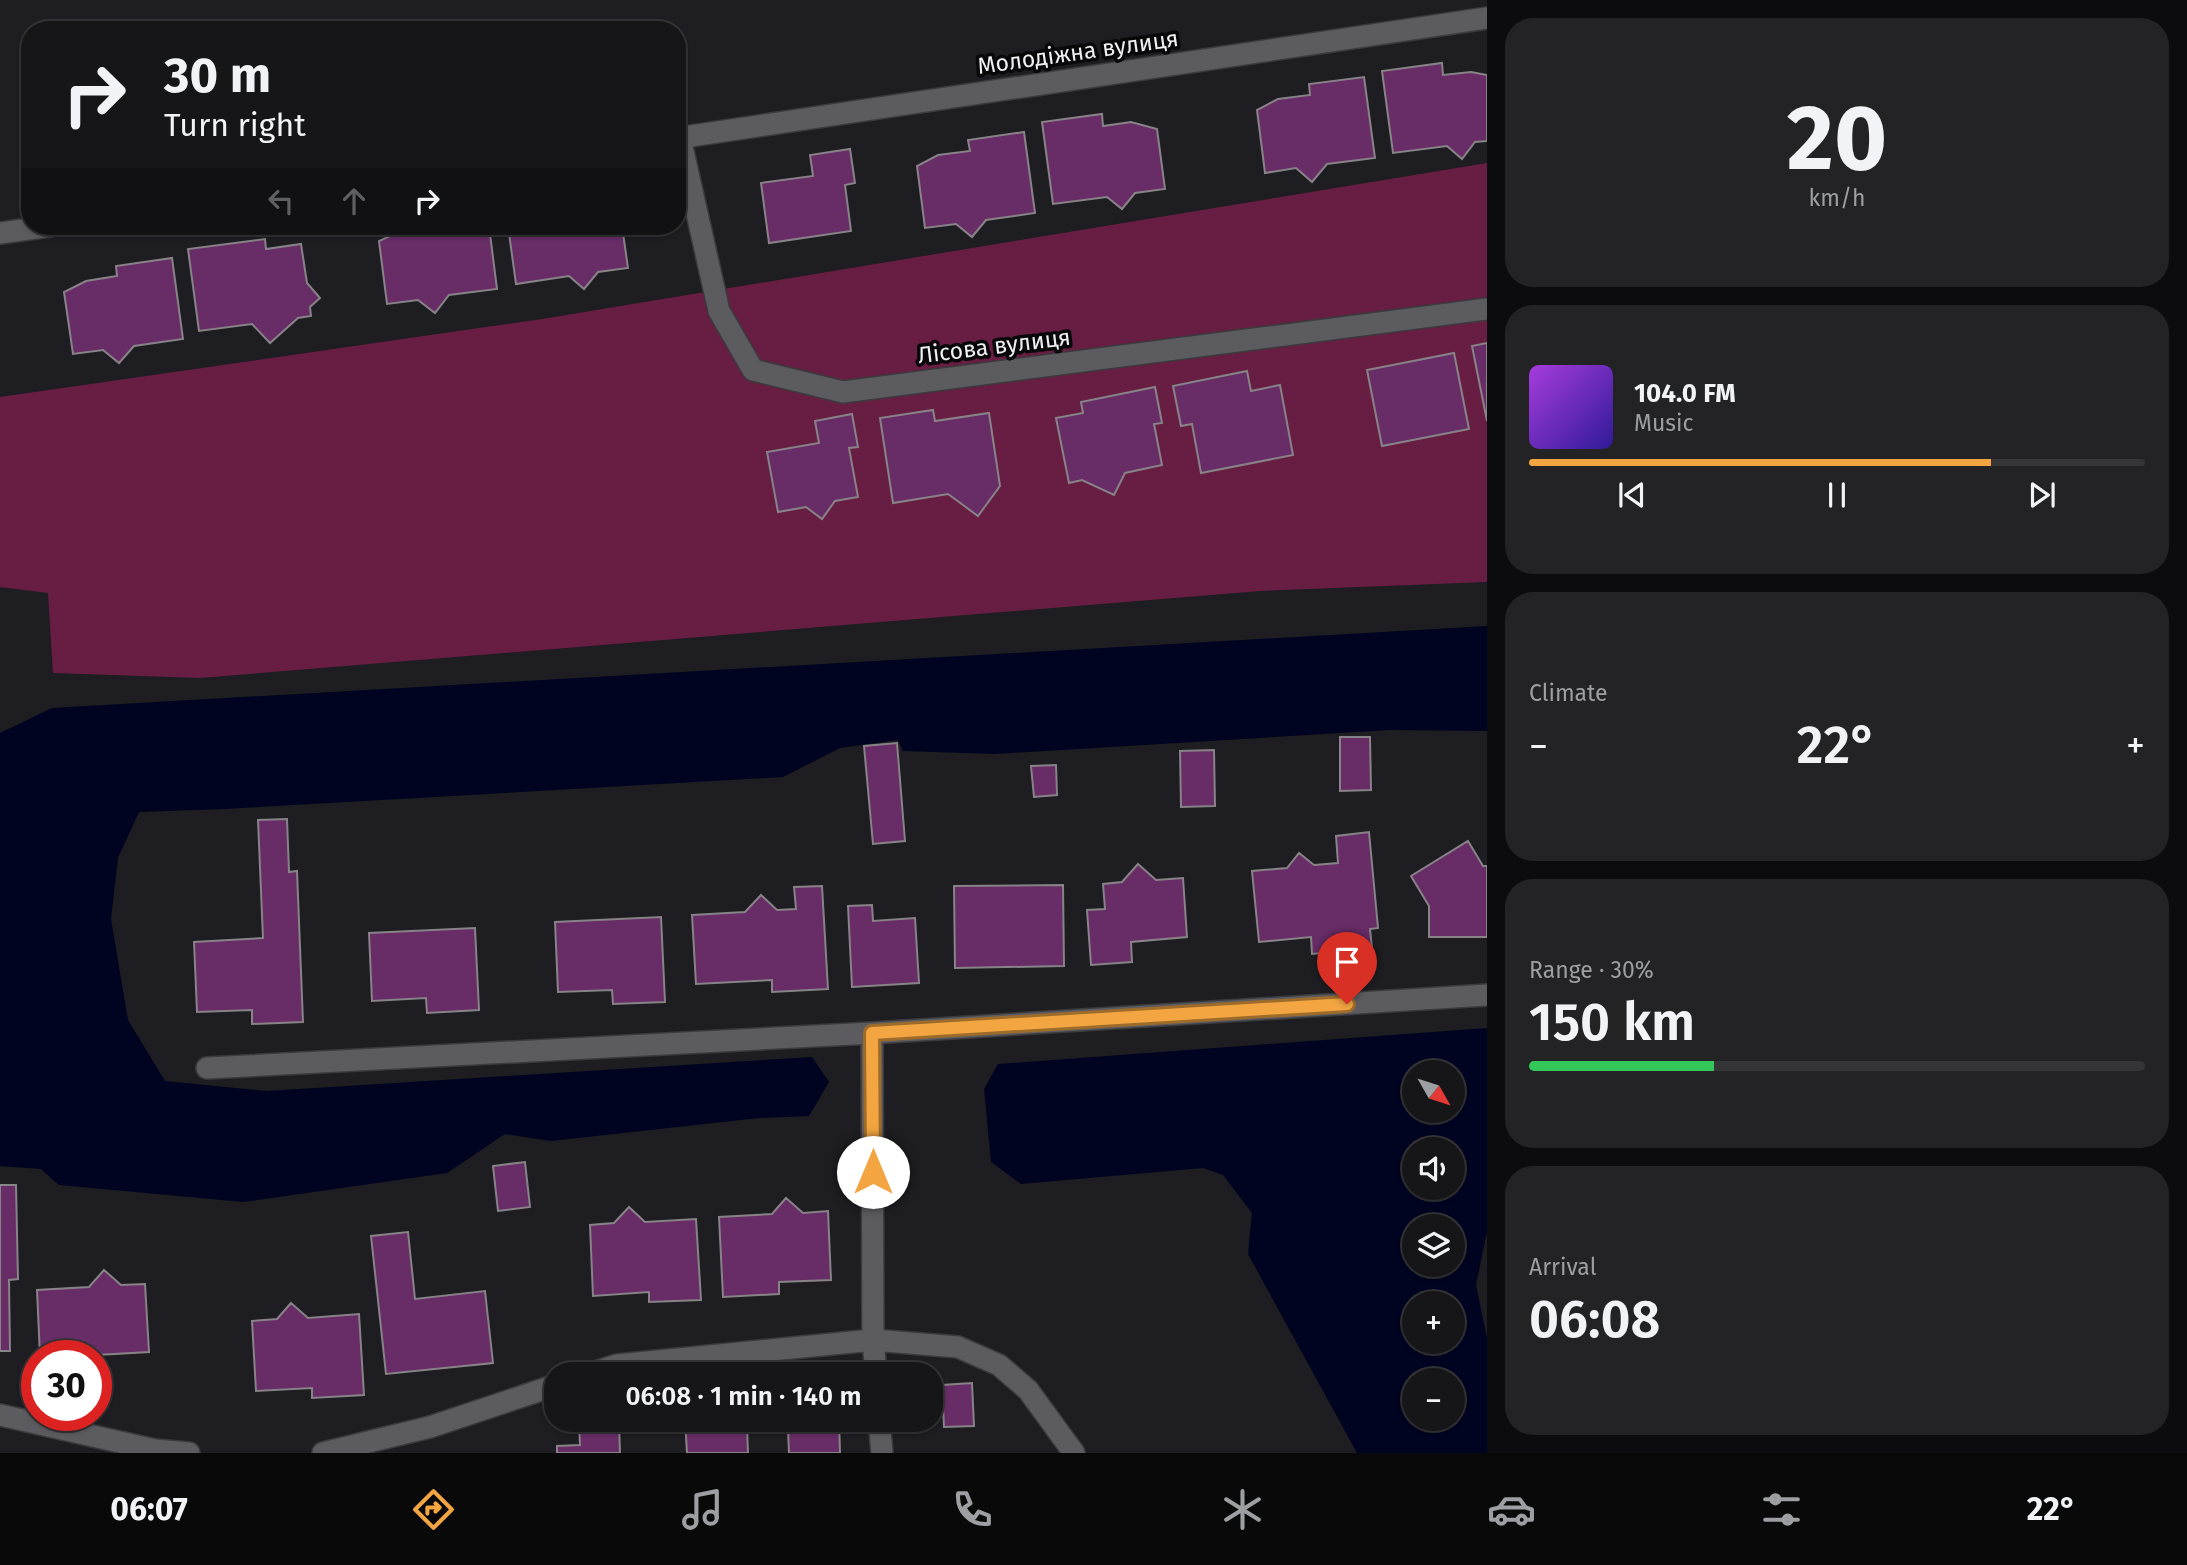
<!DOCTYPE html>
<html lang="en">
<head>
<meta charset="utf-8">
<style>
  body { margin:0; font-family:"Fira Sans",sans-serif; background:#232326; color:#f1f3f6; height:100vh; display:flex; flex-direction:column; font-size:26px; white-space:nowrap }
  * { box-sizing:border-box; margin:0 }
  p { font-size:23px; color:#9e9fa2 }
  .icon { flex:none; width:38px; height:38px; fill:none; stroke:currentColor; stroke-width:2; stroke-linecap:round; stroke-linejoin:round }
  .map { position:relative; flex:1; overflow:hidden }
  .drawer { display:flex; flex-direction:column; gap:18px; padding:18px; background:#0c0c0e; width:700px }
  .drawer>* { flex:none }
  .banner { position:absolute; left:21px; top:21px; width:665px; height:214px; border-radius:28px; box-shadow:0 2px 5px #0004,0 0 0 2px #353538; background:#161619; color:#f1f3f6; overflow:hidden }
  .needle { width:46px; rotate:129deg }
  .tools { position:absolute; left:1402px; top:1060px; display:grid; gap:14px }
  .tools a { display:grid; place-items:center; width:63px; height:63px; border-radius:50%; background:#161619; box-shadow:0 2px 5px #0004,0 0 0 2px #353538; font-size:35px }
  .speed { position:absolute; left:21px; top:1340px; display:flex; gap:14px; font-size:35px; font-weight:700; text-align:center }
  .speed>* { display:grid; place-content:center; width:91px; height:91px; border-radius:50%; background:#161619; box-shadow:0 2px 5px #0004,0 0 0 2px #353538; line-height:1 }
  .speed .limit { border:10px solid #d22; background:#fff; color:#111 }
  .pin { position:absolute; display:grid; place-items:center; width:60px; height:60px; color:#fff; margin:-72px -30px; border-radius:50% 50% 50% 0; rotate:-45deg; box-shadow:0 0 7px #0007 }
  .pin .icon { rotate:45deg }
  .me { position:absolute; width:77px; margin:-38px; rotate:0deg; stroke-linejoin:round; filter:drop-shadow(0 0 5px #0008) }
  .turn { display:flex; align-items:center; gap:24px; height:147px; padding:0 28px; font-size:32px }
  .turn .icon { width:91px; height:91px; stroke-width:2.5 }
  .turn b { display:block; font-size:49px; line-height:60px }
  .lanes { display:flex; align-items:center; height:66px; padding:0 28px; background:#0003; justify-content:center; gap:35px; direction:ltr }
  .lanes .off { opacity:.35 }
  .big { font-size:52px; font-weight:600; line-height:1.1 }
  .drawer .tile { flex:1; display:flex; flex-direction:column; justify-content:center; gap:10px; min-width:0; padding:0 24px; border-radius:28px; background:#232326 }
  .drawer .dial { align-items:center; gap:0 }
  .dial b { font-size:91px; line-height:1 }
  .song { display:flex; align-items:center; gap:21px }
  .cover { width:84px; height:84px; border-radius:10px; background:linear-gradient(135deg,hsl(280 70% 55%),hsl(250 70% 35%)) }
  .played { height:7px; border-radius:4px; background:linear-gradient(90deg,#f2a541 75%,#353538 75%) }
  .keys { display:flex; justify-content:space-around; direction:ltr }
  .heat { display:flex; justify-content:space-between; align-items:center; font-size:38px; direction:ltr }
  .charge { height:10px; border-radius:5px; background:linear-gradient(90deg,#34c759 30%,#353538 0) }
  .trip { position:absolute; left:544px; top:1362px; width:399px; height:70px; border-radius:28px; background:#161619; box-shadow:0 2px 5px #0004,0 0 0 2px #353538; font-weight:600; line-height:70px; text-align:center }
  .tabs { display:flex; height:112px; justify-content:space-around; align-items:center; background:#09090a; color:#9e9fa2 }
  .tabs .icon { width:49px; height:49px }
  .tabs .on { color:#f2a541 }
  .tabs b { font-size:32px; color:#f1f3f6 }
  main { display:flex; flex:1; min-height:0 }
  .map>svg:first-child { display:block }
</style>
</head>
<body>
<main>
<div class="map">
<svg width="1487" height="1453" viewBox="0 0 1487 1453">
  <rect width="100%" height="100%" fill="#1e1d21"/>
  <path fill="#671e42" d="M1487 163V582L1260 591 200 678 53 673 48 593 0 587V397L542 319Z"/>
  <path fill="#000420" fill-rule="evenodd" d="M1487 626V731L1390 730 995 754 903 751 898 740 840 748 783 777 224 809 139 812 118 858 111 919 128 1020 165 1081 267 1091 812 1057 829 1082 809 1116 759 1118 551 1141 505 1134 447 1173 243 1202 59 1185 41 1169 0 1166V733L52 708Z
    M1487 1028V1232L1476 1285 1487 1338V1453H1357L1248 1254 1252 1213 1223 1175 1203 1168 1021 1184 991 1162 984 1089 998 1064ZM1414 1073H1452V1111H1414ZM1414 1150H1452V1188H1414ZM1414 1227H1452V1265H1414ZM1414 1304H1452V1342H1414ZM1414 1381H1452V1419H1414Z"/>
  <path fill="#682c67" stroke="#878387" stroke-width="2" d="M1442 63 1443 75 1471 72 1487 75V141L1475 142 1462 159 1447 146 1393 153 1382 71Z
    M1364 77 1375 158 1327 164 1312 182 1296 168 1265 173 1257 110 1278 99 1310 95 1309 84Z
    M1102 114 1103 126 1131 122 1157 129 1165 189 1135 193 1122 209 1107 197 1053 204 1042 122Z
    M1024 132 1035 213 986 220 972 237 956 224 925 228 917 166 938 155 970 151 968 140Z
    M850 149 855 183 845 185 851 231 769 243 761 183 813 176 810 155Z
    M432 226H489L497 289 449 295 435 313 418 300 387 304 379 241 401 231Z
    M508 226H622L628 268 598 272 584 289 569 276 516 284Z
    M265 239 266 249 301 244 307 283 320 298 310 307 311 316 298 318 270 343 252 324 199 331 188 249Z
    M172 258 183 339 134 346 119 363 103 350 73 354 64 292 86 281 117 276 116 266Z
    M1487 343V421L1472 346Z
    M1454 353 1469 429 1382 446 1367 370Z
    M1247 371 1251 391 1280 385 1293 455 1201 473 1192 424 1181 426 1173 386Z
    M1155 387 1162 423 1154 424 1162 465 1125 473 1114 495 1082 480 1069 483 1056 418 1083 413 1081 402Z
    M933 410 935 421 989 413 1000 486 978 516 948 494 893 503 880 418Z
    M852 414 858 447 849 448 858 497 835 501 822 519 806 507 778 512 767 452 819 443 815 421Z
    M1340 737H1370L1371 790 1340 791Z
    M897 743 905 841 873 844 864 746Z
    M1214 750 1215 806 1181 807 1180 751Z
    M1056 765 1057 795 1034 797 1031 766Z
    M287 819 289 872 297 871 303 1022 252 1024V1010L197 1012 194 942 263 938 258 820Z
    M1369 832 1378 928 1370 929 1372 948 1312 954 1311 937 1259 942 1252 871 1287 868 1299 853 1314 865 1338 863 1336 836Z
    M1468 841 1483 866H1487V937H1429V906L1411 876Z
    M1138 864 1156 880 1183 878 1187 937 1131 942 1132 962 1091 965 1087 910 1105 909 1103 884 1122 882Z
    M1063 885 1064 966 955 968 954 886Z
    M822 886 828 989 772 992V980L696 984 692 915 745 912 761 895 777 910 796 909 794 887Z
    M872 905 873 921 915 918 919 983 852 987 848 906Z
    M661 917 665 1002 613 1004 612 990 558 992 555 922Z
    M475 928 479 1010 427 1013 426 998 372 1001 369 933Z
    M525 1162 530 1207 498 1211 493 1166Z
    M0 1185H16L18 1279 9 1280 10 1351H0Z
    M786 1198 803 1213 828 1211 831 1280 779 1282V1294L723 1297 719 1217 772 1214Z
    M629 1207 645 1222 696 1219 701 1300 649 1302V1292L593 1296 590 1225 614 1223Z
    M408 1232 415 1299 485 1291 493 1363 386 1374 371 1236Z
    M104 1270 121 1285 145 1284 149 1352 97 1355 96 1367V1356H40L37 1290 89 1287Z
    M291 1303 308 1318 359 1314 364 1395 312 1398V1388L256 1391 252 1321 277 1319Z
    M972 1383 974 1426 944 1427 942 1385Z
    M685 1419H752V1426H747L748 1453H687Z
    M777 1419H839L840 1453H789L788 1430 778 1431Z
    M619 1423 620 1453H557V1446L580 1445 579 1424Z"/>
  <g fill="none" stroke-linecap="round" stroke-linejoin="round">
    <g stroke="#3b3a3d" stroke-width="24">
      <path id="street" d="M677 138 1487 18
        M680 138 719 311 753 370 843 392 1487 309
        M0 233 50 226
        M872 1033 873 1340 876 1374
        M207 1068 872 1033 1487 995
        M590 1374 617 1365 873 1340 958 1347 999 1365 1028 1390 1074 1453
        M0 1415 155 1450 189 1453
        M879 1419 882 1453
        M323 1453 430 1427 556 1385"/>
    </g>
    <use href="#street" stroke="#5c5b60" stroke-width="21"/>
  </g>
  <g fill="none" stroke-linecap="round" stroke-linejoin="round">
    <g stroke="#9d6b2a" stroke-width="18">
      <path id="route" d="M873 1172 872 1033 1347 1004"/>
    </g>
    <use href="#route" stroke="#f2a541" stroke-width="12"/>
  </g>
  <g text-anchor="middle" stroke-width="7" stroke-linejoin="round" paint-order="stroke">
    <g font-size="23" fill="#f0eff2" stroke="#080709">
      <text transform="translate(1078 52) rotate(-8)" y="8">Молодіжна вулиця</text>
      <text transform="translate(994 346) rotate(-7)" y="8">Лісова вулиця</text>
    </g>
  </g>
</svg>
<div class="tools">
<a><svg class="needle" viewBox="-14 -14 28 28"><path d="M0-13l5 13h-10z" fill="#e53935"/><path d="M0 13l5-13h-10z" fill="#9e9fa2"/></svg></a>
<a><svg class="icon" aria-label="sound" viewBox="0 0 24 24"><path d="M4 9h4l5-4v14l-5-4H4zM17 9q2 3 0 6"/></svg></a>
<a><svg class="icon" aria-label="layers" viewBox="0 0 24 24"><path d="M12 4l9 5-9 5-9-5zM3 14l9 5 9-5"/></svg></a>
<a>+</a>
<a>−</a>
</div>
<div class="speed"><div class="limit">30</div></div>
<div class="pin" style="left:1347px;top:1004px;background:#d93025"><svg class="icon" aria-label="arrive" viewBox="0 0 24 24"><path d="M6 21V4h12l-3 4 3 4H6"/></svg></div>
<svg class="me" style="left:873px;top:1172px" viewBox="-20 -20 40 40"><circle r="19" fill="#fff"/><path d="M0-13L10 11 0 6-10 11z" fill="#f2a541"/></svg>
<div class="trip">06:08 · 1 min · 140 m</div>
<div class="banner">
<div class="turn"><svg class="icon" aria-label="right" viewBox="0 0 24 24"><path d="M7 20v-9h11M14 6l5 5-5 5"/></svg><div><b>30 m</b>Turn right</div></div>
<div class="lanes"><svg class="icon off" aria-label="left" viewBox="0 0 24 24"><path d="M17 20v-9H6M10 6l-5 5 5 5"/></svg><svg class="icon off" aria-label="ahead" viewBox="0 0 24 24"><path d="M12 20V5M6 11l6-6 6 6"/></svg><svg class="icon" aria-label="right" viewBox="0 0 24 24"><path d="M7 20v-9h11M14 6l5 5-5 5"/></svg></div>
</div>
</div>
<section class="drawer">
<div class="tile dial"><b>20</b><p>km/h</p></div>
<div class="tile">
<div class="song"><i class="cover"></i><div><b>104.0 FM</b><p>Music</p></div></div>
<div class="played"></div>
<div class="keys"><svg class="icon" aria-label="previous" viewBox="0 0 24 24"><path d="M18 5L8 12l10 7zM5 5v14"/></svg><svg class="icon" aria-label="pause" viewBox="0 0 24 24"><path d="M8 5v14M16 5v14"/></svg><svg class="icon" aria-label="next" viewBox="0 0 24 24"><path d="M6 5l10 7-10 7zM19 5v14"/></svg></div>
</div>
<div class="tile"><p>Climate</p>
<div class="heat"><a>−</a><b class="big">22°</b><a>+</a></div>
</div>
<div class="tile"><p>Range · 30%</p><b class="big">150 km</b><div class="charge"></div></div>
<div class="tile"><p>Arrival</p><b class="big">06:08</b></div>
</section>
</main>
<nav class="tabs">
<b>06:07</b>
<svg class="icon on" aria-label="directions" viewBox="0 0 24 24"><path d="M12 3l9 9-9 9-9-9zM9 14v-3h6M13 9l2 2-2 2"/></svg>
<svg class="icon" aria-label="music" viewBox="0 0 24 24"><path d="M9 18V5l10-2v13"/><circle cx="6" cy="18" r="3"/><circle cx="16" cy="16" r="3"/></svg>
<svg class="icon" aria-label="phone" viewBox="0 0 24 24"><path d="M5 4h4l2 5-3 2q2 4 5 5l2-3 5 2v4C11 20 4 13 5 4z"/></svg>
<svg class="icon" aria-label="climate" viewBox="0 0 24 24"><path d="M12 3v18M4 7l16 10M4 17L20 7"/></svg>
<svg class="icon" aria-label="car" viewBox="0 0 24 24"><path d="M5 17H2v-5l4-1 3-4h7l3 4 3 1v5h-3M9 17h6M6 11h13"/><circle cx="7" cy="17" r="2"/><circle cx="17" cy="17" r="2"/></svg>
<svg class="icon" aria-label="filters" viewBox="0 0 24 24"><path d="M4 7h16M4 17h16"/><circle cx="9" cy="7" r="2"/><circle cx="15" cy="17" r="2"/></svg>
<b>22°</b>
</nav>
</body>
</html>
